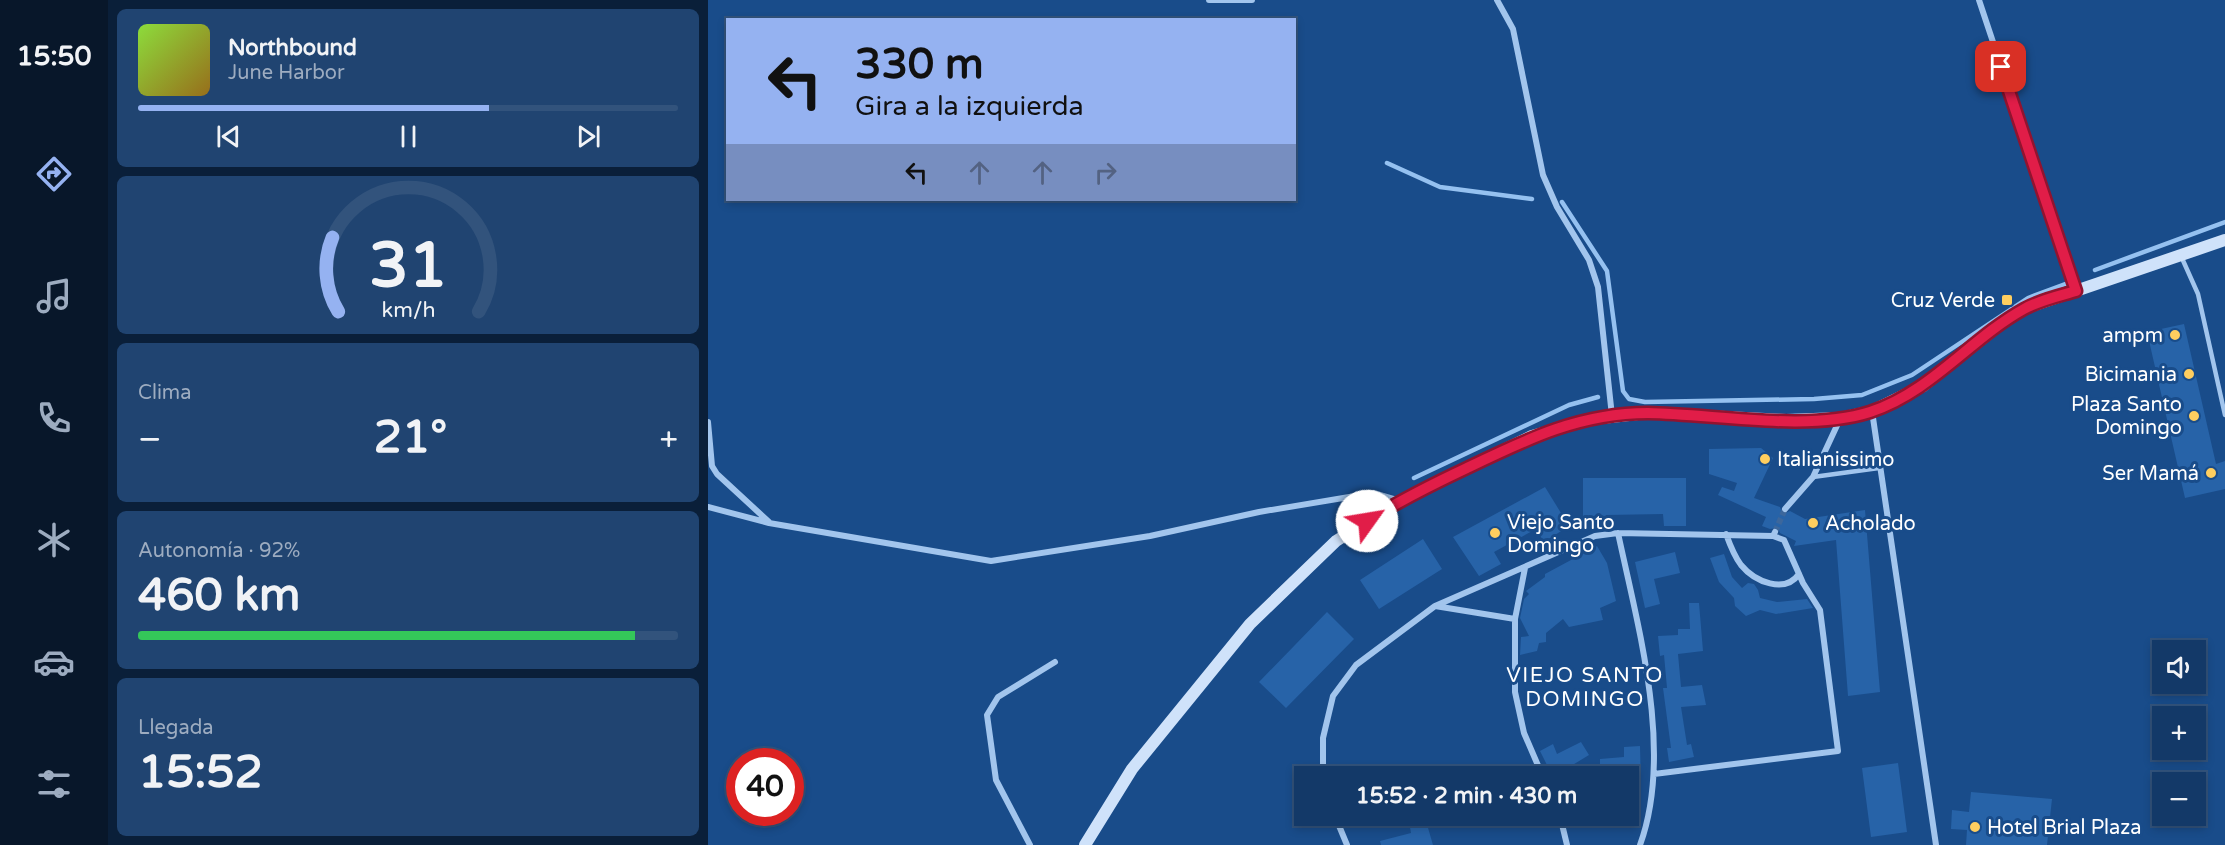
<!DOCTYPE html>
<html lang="es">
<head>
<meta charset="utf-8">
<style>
  body { margin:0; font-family:"Varela Round",sans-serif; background:#204471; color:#f1f3f6; height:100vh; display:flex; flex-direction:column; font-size:22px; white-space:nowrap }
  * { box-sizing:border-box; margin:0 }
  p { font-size:20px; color:#9dacc0 }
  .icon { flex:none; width:33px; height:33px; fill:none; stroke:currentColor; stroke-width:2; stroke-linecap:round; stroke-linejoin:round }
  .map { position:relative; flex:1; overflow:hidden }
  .sheet { display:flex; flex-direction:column; gap:9px; padding:9px; background:#0a1f39; width:600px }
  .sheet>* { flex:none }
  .hud { position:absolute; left:18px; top:18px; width:570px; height:183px; border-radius:0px; box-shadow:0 3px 9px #0003,0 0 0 2px #32537c; background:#95b2f1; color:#111; overflow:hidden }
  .tools { position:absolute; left:1444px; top:640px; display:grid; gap:12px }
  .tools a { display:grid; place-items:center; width:54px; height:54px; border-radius:0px; background:#133968; box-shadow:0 3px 9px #0003,0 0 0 2px #32537c; font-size:30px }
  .speed { position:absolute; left:18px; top:748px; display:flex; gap:12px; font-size:30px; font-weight:700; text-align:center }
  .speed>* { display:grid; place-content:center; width:78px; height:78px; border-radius:50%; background:#133968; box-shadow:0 3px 9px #0003,0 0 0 2px #32537c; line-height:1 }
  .speed .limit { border:9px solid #d22; background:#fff; color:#111 }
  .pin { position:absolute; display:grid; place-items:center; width:51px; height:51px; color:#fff; margin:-26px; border-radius:12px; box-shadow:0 3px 9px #0006 }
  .me { position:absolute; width:66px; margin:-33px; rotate:58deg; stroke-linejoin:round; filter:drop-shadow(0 0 4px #0008) }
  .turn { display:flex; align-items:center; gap:21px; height:126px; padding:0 30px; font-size:27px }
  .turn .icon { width:78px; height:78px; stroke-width:2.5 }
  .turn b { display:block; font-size:42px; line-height:51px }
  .lanes { display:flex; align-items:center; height:57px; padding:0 30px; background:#0003; justify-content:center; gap:30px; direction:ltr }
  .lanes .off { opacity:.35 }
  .big { font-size:45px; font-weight:700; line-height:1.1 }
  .sheet .card { flex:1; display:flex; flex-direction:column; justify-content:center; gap:9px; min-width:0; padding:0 21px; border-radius:9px; background:#204471 }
  .sheet .dial { align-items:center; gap:0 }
  .dial svg { height:156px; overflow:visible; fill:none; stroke:#32537c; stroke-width:7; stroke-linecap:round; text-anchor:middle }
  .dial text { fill:#f1f3f6; stroke:none }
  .song { display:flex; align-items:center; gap:18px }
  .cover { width:72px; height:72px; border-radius:9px; background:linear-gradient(135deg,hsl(90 70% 55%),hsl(40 70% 35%)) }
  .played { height:6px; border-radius:3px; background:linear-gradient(90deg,#95b2f1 65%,#32537c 65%) }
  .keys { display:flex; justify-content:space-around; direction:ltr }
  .heat { display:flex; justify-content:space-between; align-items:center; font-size:33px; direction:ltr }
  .charge { height:9px; border-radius:4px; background:linear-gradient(90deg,#34c759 92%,#32537c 0) }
  .trip { position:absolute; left:586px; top:766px; width:345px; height:60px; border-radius:0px; background:#133968; box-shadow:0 3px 9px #0003,0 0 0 2px #32537c; font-weight:700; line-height:60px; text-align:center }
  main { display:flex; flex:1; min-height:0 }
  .dock { display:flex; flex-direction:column; width:108px; justify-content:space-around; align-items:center; background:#08172a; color:#9dacc0 }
  .dock .icon { width:42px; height:42px }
  .dock .on { color:#95b2f1 }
  .dock b { font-size:27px; color:#f1f3f6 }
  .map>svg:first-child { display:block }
</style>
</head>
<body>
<main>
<nav class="dock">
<b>15:50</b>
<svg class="icon on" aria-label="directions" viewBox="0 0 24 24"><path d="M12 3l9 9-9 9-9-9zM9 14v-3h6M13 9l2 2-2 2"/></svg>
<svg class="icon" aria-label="music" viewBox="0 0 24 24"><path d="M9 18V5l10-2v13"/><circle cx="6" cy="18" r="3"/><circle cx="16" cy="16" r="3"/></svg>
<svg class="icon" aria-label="phone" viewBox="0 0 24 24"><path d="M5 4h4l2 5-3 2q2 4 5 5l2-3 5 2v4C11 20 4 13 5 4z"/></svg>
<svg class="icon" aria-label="climate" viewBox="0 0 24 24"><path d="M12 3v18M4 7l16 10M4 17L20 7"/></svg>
<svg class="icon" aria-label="car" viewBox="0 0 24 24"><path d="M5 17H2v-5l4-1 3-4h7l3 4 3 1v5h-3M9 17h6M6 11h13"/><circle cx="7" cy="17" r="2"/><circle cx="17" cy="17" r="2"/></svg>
<svg class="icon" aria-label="filters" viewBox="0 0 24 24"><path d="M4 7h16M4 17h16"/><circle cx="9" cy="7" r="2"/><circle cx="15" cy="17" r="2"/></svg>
</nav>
<section class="sheet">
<div class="card">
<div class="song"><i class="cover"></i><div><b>Northbound</b><p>June Harbor</p></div></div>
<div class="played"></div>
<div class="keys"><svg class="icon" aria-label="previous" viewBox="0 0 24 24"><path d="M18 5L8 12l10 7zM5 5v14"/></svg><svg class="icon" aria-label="pause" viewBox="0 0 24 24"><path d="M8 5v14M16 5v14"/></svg><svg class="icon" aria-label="next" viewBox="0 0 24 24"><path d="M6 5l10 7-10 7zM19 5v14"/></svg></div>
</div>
<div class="card dial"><svg viewBox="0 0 100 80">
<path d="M14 69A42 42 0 1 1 86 69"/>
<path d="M14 69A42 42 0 0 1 11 31" stroke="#95b2f1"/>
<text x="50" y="56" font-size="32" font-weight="700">31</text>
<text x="50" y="72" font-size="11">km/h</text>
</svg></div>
<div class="card"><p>Clima</p>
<div class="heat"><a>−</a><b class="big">21°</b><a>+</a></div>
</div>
<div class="card"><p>Autonomía · 92%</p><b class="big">460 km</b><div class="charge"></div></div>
<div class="card"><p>Llegada</p><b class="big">15:52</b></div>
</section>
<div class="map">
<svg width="1517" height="845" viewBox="0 0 1517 845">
  <rect width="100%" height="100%" fill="#194c8a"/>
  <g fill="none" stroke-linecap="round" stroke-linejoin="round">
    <path stroke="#95c1f0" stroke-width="4.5" d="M679 163 732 187 824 199
      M854 202 899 271 915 391 921 399 937 402 1106 399 1154 395 1204 375 1320 298 1360 283
      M1387 270 1517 222
      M706 478 861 405 890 397"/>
  </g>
  <path fill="#2763a8" d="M1476 324 1508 464 1517 461V489L1477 498 1439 332Z
    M1053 448 1065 458 1046 498 1072 507 1075 514 1082 511 1097 519 1157 510 1172 692 1140 696 1128 540 1086 546 1088 541 1072 533 1070 528 1062 529 1054 526 1058 517 1010 495 1014 487 1026 491 1029 483 1001 474V449Z
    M875 478H978V526H956L955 514 898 515V524H875Z
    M837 487 861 526 836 542 828 529 786 552 793 564 771 576 745 537Z
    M715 539 734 569 671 609 652 580Z
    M889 546 899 563 908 601 892 608 895 620 861 627 855 619 838 633V642L831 643 829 651 812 655 813 637 821 636 812 618 816 599 821 594 818 591 837 577V574Z
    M967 552 972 573 946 579 952 604 937 608 927 562Z
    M1016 554 1024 577 1034 588 1040 583 1046 584 1050 590 1052 598 1069 602 1099 599 1105 608 1068 614 1052 610 1038 616 1027 606 1026 598 1011 582 1002 558Z
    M981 603H991L995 651 970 654 973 687 994 685 998 705 973 707 979 745 983 744 986 757 961 762 959 748H963L955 688H959L956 655 952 656 950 636 970 635V629H982Z
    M619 612 646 639 578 708 551 682Z
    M873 742 881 755 858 769 862 777H845L832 751 845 744 849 754Z
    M932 746 933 786 921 787V777H892V759L916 757V747Z
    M1190 763 1199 832 1163 837 1154 768Z
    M1263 792 1344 799 1339 845H1258L1259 830 1243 829 1244 810 1261 812Z
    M718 821 725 845H673L672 841 703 833 702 827Z"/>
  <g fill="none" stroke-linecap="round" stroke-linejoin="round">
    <path stroke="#3c679c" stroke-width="6" stroke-dasharray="6 3" stroke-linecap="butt" d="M1067 532 1077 509"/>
    <path stroke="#a2c5ed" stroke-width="4.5" d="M1473 256 1490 294 1517 415
      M1105 477 1171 468"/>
    <path stroke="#a2c5ed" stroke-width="6" d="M501 0H544
      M789 0 805 29 835 175 849 207 881 260 890 287 904 416
      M1271 0 1368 291
      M1164 411 1228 845
      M0 422 4 466 9 474 61 522
      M0 507 61 523 283 561 442 536 551 512 665 493 692 501
      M1077 509 1105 477 1132 419
      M910 533C930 627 966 752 932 845
      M1018 534C1022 545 1026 556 1033 565 1047 582 1077 594 1091 574
      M817 568 807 619V692L816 733 835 777
      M727 606 807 619
      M946 774 1130 751 1112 610 1095 583 1076 540 1065 536
      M615 777V738L625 696 648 665 727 606 887 536 910 533 1065 536 1067 532
      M627 816 639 845
      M852 816 859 845
      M322 845 288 780 279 715 290 697 347 662"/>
    <path stroke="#cfe2fa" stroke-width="12" d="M377 845 424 769 542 624 628 541 692 501 824 436 885 419 939 413 1078 420 1132 418 1164 411 1215 386 1294 323 1318 308 1517 240"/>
  </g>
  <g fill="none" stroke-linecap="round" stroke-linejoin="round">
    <g stroke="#92132f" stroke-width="15">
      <path id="route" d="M659 521C691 501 725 484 759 468 819 439 872 413 940 413 1006 414 1100 432 1162 412 1223 392 1262 339 1316 309 1332 300 1351 296 1368 291L1293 67"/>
    </g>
    <use href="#route" stroke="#e11d48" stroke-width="10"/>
  </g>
  <g fill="#ffce5f" stroke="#194c8a" stroke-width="2">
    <rect x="1293" y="294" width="12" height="12" rx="3"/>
    <circle cx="1467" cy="335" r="6"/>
    <circle cx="1481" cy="374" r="6"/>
    <circle cx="1486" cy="416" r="6"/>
    <circle cx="1057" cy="459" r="6"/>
    <circle cx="1503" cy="473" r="6"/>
    <circle cx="1105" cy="523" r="6"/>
    <circle cx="787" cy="533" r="6"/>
    <circle cx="1267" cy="827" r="6"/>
  </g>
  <g text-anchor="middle" stroke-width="6" stroke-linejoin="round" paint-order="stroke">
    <g font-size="20" fill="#fff" stroke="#194c8a" text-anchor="end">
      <text x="1287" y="307">Cruz Verde</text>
      <text x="1455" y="342">ampm</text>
      <text x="1469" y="381">Bicimania</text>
      <text x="1474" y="411">Plaza Santo<tspan x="1474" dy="23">Domingo</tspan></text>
      <text x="1069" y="466" text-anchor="start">Italianissimo</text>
      <text x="1491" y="480">Ser Mamá</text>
      <text x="799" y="529" text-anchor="start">Viejo Santo<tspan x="799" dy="23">Domingo</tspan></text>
      <text x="1117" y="530" text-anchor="start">Acholado</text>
      <text x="1279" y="834" text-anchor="start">Hotel Brial Plaza</text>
    </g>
    <g font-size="21" letter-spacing="1.5" fill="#fff" stroke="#194c8a">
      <text x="877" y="682">VIEJO SANTO<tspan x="877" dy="24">DOMINGO</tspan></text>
    </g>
  </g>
</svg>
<div class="tools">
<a><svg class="icon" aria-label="sound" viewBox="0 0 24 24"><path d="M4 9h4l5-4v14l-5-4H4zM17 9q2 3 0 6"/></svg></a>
<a>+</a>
<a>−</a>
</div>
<div class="speed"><div class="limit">40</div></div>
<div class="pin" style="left:1293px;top:67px;background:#d93025"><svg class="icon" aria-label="arrive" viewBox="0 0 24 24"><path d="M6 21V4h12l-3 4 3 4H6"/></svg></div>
<svg class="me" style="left:659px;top:521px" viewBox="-20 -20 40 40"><circle r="19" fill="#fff"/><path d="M0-13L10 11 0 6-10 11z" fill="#e11d48"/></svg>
<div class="trip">15:52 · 2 min · 430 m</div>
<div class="hud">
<div class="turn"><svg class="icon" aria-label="left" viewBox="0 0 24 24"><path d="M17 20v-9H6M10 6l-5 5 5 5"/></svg><div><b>330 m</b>Gira a la izquierda</div></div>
<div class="lanes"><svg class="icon" aria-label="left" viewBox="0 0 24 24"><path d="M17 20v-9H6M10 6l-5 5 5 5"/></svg><svg class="icon off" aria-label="ahead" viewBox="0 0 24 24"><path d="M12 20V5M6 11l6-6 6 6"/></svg><svg class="icon off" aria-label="ahead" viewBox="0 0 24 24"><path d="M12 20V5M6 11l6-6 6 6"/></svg><svg class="icon off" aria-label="right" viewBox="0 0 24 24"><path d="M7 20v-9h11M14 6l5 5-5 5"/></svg></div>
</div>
</div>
</main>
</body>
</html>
